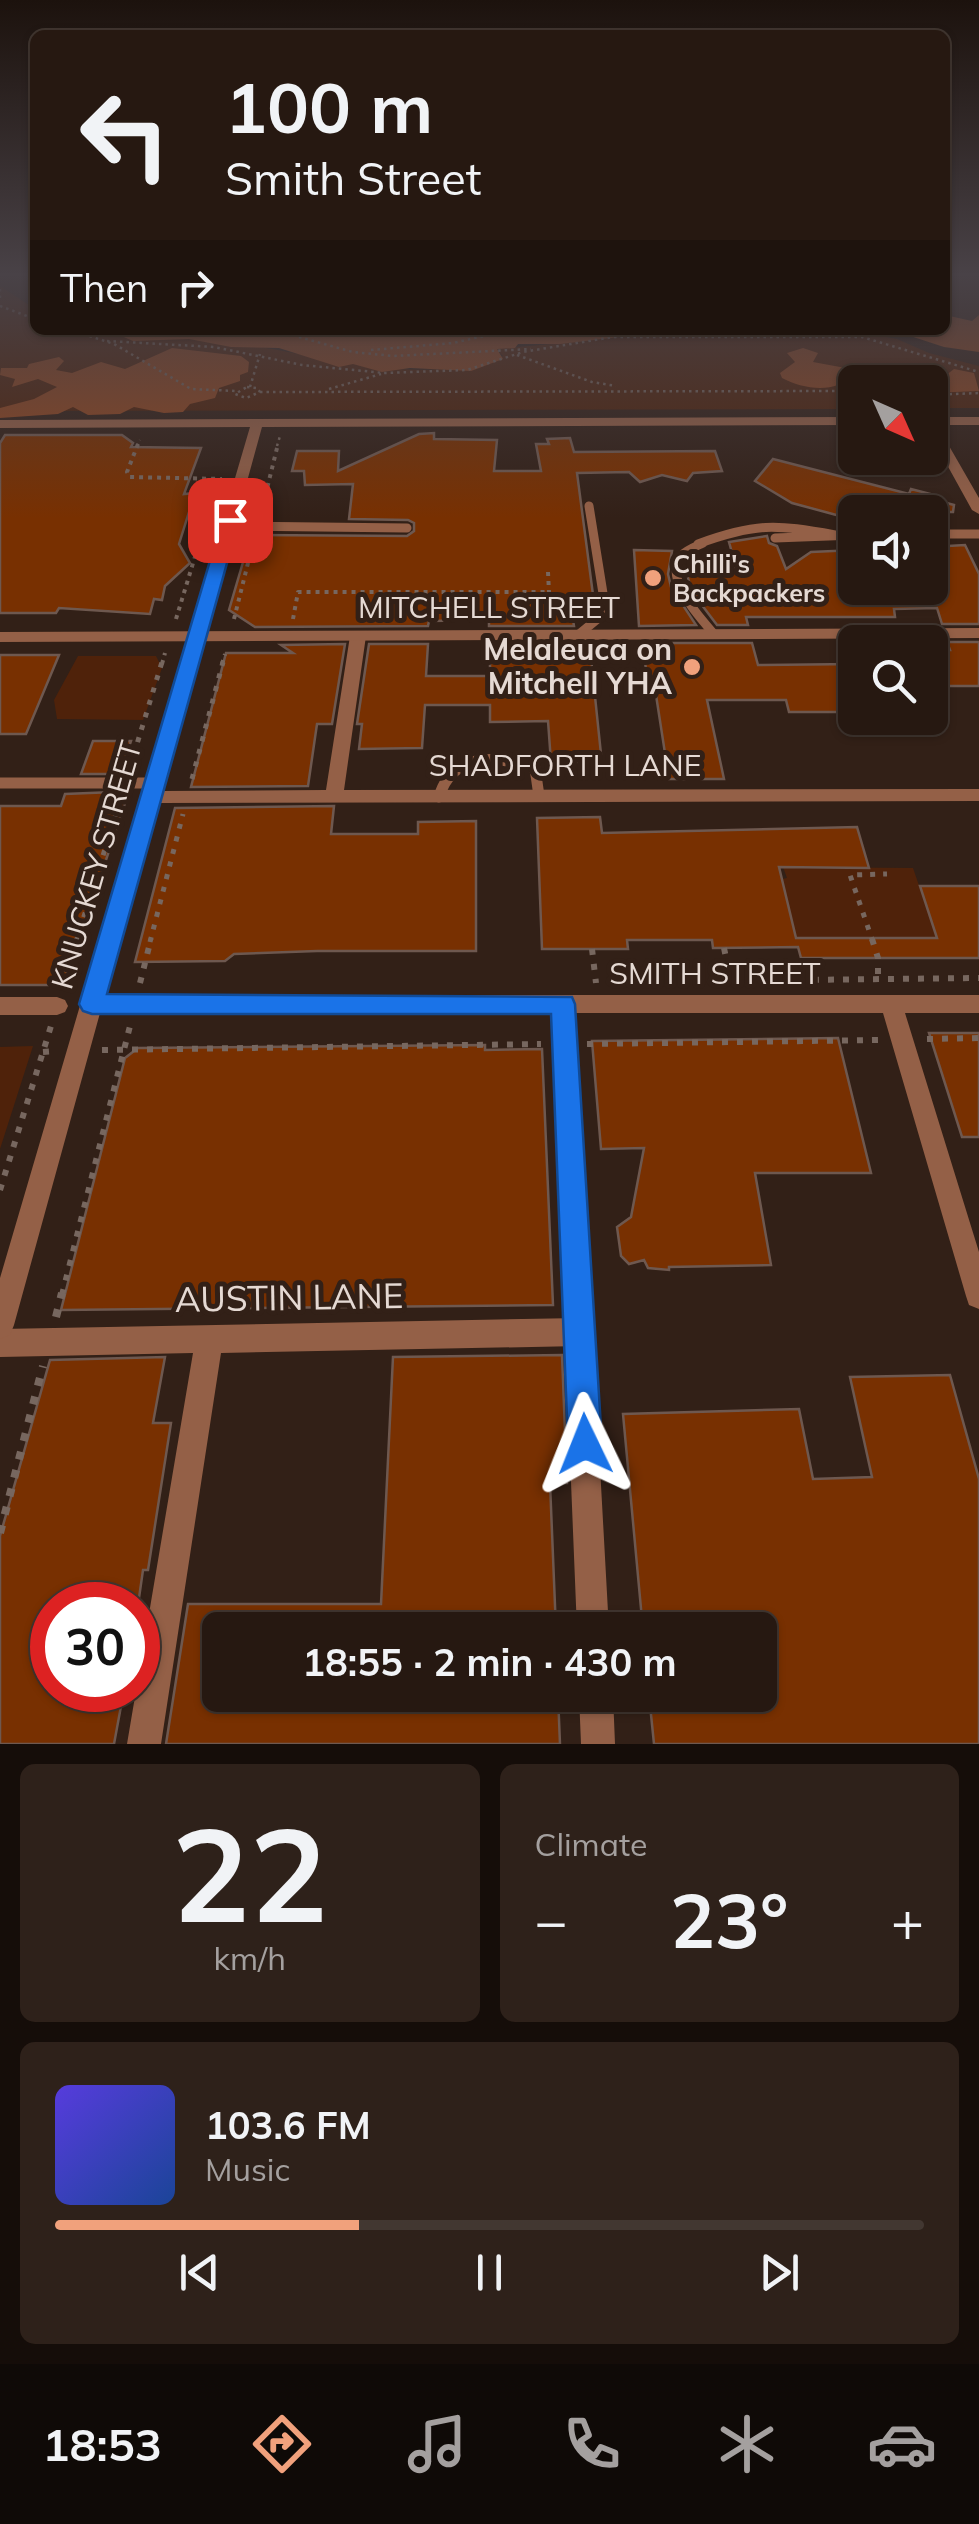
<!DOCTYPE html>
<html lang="en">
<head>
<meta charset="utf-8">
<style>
  body { margin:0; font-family:Mulish,sans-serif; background:#2e211a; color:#f1f3f6; height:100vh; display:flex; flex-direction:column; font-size:38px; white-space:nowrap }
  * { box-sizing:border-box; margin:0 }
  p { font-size:32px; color:#a4a09f }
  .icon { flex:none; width:55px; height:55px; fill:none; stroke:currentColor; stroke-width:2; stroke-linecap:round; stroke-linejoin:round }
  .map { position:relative; height:1744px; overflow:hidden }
  .sheet { display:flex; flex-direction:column; gap:20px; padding:20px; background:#150d09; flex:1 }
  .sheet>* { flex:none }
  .top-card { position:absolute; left:30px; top:30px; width:920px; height:305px; border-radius:15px; box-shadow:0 2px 8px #0004,0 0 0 2px #423731; background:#261811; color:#f1f3f6; overflow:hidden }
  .needle { width:65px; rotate:135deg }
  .tools { position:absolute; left:838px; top:365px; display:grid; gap:20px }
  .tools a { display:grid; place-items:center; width:110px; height:110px; border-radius:15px; background:#261811; box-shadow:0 2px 8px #0004,0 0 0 2px #423731; font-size:50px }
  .speed { position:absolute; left:30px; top:1582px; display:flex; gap:20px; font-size:50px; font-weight:700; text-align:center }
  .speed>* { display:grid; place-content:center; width:130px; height:130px; border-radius:50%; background:#261811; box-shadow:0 2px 8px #0004,0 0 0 2px #423731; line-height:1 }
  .speed .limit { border:15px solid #d22; background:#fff; color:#111 }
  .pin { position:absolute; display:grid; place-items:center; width:85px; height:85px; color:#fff; margin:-42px; border-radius:20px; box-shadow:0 5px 15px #0006 }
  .me { position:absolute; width:110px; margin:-55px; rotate:358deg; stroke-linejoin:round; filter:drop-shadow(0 0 8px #0008) }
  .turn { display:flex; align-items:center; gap:35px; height:210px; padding:0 30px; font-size:45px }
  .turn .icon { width:130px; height:130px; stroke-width:2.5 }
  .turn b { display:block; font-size:70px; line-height:85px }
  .then { display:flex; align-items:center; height:95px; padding:0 30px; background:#0003; gap:20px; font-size:38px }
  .big { font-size:75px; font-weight:700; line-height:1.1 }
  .sheet .tile { flex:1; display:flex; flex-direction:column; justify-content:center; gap:15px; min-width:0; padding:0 35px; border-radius:15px; background:#2e211a }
  .sheet .dial { align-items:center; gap:0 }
  .dial b { font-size:130px; line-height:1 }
  .song { display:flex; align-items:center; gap:30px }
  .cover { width:120px; height:120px; border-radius:15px; background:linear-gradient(135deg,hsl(250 70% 55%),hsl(220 70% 35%)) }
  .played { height:10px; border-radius:5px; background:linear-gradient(90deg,#f1a17c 35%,#423731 35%) }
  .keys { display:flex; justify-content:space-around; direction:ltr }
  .heat { display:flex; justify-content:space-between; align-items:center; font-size:55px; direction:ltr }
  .sheet .tiles { flex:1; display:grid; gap:20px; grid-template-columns:1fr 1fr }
  .tile:last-child { grid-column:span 2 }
  .trip { position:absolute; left:202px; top:1612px; width:575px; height:100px; border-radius:15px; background:#261811; box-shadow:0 2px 8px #0004,0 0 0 2px #423731; font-weight:700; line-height:100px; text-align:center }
  .menu { display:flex; height:160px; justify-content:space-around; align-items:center; background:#0f0a07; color:#a4a09f }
  .menu .icon { width:70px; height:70px }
  .menu .on { color:#f1a17c }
  .menu b { font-size:45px; color:#f1f3f6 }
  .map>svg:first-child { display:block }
</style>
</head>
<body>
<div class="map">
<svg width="979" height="1744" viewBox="0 0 979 1744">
  <rect width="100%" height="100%" fill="#322017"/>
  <path fill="#4f220a" d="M0 286 35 309V330C115 330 199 336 278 350 353 364 430 383 503 356L496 349 667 333 714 337 859 332 897 339 929 353 979 366V408H930V382H855V409L0 411Z
    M78 656H156L162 668 143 720 57 719 54 700Z
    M783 867 913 868 937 938H796L782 879 787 878Z
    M33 1046 0 1149V1047Z"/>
  <path fill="#91461f" d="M945 315 972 321 979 315V352L944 347 892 330H945Z
    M121 330H421C441 341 458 336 479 331L864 330 761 337 662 332 560 344H518L515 348 497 349 503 359 471 371 410 368 382 372 353 364 339 367 279 348 231 347 189 339 133 341 117 334Z
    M172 348 241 356 249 362 248 372 240 375V381L219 388 215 398 190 404 183 412 164 413 134 407 120 414 88 415 73 407 58 414 0 418V408L34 399 57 387 38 379 12 387 15 379 0 375 1 368H27L29 364 59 357 64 361 56 370 72 373 101 362 125 369Z
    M803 348 818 353 813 362 851 369 853 374C836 395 803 389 782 378L780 373 795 362 787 353Z
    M954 369 974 373 979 391 930 393V382H915L945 376Z"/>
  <path fill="#783001" stroke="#6e584f" stroke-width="2.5" d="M434 433V439L497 440 494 471H541L536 444H549L547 439 570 438 574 452 715 451 722 471 693 473 687 481 662 475 640 482 629 472 577 473 595 610 584 619 573 620 574 626H489V620L429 621 428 626 255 627 229 610 251 535 407 536 414 531V523L408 520 349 519 353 484 305 485 304 471H292L297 451H339L338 471 419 434Z
    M5 435H122L133 443 131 447 201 448 184 494 195 493 179 544 190 563 165 586 162 600 154 599 150 614 59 608 56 613H0V443Z
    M773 459 909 494 911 489 938 496 935 500 954 505 953 512H885L867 508 864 512H855V520L792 503 755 481Z
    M767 536 769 543 777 546 786 569 811 552 855 550V588H930V547L965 545 979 574V624H942L937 608 894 609 895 617H746L748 625H717L692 592 685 567H736L729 542Z
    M634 550 672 551 668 574 671 587 696 625 639 626Z
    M947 642H979V686H930V650H950Z
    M575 643 577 658H591L601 754H586L587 762H551L548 721 490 722V705H425L422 748 359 749 362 724H357L369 644H428L426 676H490V644Z
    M642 643H752L758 665 855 664V712H789L786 700H707L724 779H669L654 682H648Z
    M345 644 332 724H317L308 786 191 787 226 653H293L281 645Z
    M0 655H59L26 734H0Z
    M93 741H131L120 774H81Z
    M114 792 128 794 68 974 51 985H0V806H61L65 794Z
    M334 806 331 834H418V822L476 821V951H317L234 954 225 961 135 962 175 808Z
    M600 817 602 833 857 827 869 868 779 867 796 938H937L920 886H979V958H801L798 947 713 948 712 940H627L628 949H542L537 818Z
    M929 1033H979V1137H962Z
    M838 1038 871 1173H755L771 1265 669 1267V1270L648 1268 644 1260 629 1264 621 1256 617 1227 631 1217 644 1148 601 1149 592 1041Z
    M485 1045V1050L542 1049 553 1305 61 1310 125 1058 138 1048Z
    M562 1355 567 1483H550L556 1630H220V1695H558L560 1744H166L188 1604H381L393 1357Z
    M165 1357 153 1423H171L148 1570H143L138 1605H52V1690H124L114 1744H0V1536L50 1360Z
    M950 1375 979 1479V1744H654L649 1695H760V1630H643L623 1414 799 1409 813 1479 872 1477 850 1377Z"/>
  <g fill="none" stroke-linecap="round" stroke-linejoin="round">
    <path stroke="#77675f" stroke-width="2.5" stroke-dasharray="2.5 4" stroke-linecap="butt" d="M0 289V298
      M0 306 35 319
      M71 330 114 344 191 389 236 391
      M274 330 353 352 393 356 531 349
      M107 341 214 347 302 365 384 373 467 370 523 352 613 337H862L979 372
      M371 350 453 343 510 330
      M517 355 592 382 616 386
      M247 387 257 388 260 392 246 398 235 394Z
      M250 387 260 354
      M329 389 381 374
      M260 392 855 391
      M930 395 979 393
      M137 446 140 440
      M277 446 280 436"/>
    <path stroke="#77675f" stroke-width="4" stroke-dasharray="4 5" stroke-linecap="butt" d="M138 444 127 472 130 477 222 479
      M261 513 278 444
      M548 572 549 592
      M176 619 215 491
      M234 619 253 543
      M293 619 298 592H549L551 617
      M162 664 165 653
      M222 664 225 654"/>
    <path stroke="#77675f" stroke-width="5" stroke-dasharray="5 8" stroke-linecap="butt" d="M130 767 162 662
      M192 779 223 662
      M76 942 120 801
      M150 942 183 814
      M873 942 850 875 887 874"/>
    <path stroke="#77675f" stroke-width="6" stroke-dasharray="6 9" stroke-linecap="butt" d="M872 939 878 958V981
      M724 948 731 982
      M592 949 596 983
      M798 980 979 978
      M140 983 151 939
      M62 987 77 939
      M927 1039 979 1038
      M587 1044 881 1040
      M102 1050 541 1044
      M43 1052 56 1051
      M0 1190 51 1026
      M62 1295 131 1022"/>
    <path stroke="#77675f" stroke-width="8" stroke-dasharray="8 11" stroke-linecap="butt" d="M56 1317 62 1293
      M0 1533 43 1366"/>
    <path stroke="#946047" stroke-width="9" d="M228 526 407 528
      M930 534H979
      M775 538 855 535
      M703 543C697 546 686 550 682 555 662 578 699 616 713 633
      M698 544C755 523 776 524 835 535
      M578 635 606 612 589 506"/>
    <path stroke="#946047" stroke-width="11" d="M0 783H154
      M439 797C452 752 497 755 535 768L539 796"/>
    <path fill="#946047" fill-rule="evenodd" d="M0 997H57L65 1000 68 1006 65 1012 57 1015H0Z
      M580 1318 590 1322 594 1332 590 1342 580 1346 221 1353 161 1744H127L193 1353 0 1357V1329Z"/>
    <path fill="#946047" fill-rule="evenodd" d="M855 417V425L262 427 162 791 326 790 350 636 358 631 366 636 344 790 979 789V801L158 803 105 995H979V1013H905L979 1252V1309L969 1305 966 1296 883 1013H575L609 1630H577L552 1013H100L14 1325 10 1335 0 1339V1278L250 427 0 428V420Z
      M930 417H979V425H937L979 498V514L972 510 930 434Z
      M579 1695H613L615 1744H581Z"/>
    <path fill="#946047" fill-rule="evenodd" d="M979 628V638L0 642V632Z"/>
  </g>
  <linearGradient id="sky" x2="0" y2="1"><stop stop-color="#1c120d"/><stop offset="0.53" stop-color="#494247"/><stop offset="1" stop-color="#494247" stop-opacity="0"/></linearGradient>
  <rect width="979" height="518" fill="url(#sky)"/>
  <path fill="#1a73e8" stroke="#114b97" stroke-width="2.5" d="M230 515 239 520 107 994 572 997 575 1004 602 1444 597 1455 585 1460 573 1455 568 1444 551 1014H92L83 1011 79 1004 222 520Z"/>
  <g fill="#f1a17c" stroke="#322017" stroke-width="4">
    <circle cx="653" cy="578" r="10"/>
    <circle cx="692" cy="667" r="10"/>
  </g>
  <g text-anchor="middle" stroke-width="10" stroke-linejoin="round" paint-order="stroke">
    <g font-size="25" font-weight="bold" fill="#e5d9d3" stroke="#322017" text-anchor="start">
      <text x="673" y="573">Chilli's<tspan x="673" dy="29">Backpackers</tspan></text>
    </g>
    <g font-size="30" fill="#e5d9d3" stroke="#322017">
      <text x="489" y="618">MITCHELL STREET</text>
      <text x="565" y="776">SHADFORTH LANE</text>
      <text transform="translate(97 865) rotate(-74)" y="10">KNUCKEY STREET</text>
      <text x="715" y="984">SMITH STREET</text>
    </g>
    <g font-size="30" font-weight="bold" fill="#e5d9d3" stroke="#322017" text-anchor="end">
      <text x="672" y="660">Melaleuca on<tspan x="672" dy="34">Mitchell YHA</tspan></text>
    </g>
    <g font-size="35" fill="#e5d9d3" stroke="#322017">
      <text transform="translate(289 1298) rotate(-1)" y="12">AUSTIN LANE</text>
    </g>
  </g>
</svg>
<div class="tools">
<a><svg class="needle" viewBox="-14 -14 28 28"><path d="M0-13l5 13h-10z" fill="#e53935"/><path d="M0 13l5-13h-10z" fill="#a4a09f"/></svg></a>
<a><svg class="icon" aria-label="sound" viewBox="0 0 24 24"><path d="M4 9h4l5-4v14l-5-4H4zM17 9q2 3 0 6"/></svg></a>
<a><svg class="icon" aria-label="search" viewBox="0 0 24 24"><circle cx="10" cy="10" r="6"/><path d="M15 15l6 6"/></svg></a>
</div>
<div class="speed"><div class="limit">30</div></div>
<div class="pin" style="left:230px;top:520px;background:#d93025"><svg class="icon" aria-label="arrive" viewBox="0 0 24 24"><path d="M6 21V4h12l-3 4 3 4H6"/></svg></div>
<svg class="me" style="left:585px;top:1444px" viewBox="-20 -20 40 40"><path d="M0-17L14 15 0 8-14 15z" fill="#1a73e8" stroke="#fff" stroke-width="4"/></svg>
<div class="trip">18:55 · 2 min · 430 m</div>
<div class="top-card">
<div class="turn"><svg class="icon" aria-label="left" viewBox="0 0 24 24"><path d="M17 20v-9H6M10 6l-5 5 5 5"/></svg><div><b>100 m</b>Smith Street</div></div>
<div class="then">Then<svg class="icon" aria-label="right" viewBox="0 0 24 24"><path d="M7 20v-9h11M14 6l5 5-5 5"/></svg></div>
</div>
</div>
<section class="sheet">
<div class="tiles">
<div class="tile dial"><b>22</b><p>km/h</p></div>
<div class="tile"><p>Climate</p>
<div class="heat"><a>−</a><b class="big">23°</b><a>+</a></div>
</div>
<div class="tile">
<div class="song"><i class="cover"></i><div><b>103.6 FM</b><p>Music</p></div></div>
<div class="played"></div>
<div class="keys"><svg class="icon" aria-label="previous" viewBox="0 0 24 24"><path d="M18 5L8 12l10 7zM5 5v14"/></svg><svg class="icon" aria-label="pause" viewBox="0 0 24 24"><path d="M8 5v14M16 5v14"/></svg><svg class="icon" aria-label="next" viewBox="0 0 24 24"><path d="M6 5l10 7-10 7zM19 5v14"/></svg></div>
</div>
</div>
</section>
<nav class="menu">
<b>18:53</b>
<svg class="icon on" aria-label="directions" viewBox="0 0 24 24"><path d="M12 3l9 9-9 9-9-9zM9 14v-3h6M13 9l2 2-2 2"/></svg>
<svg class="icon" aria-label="music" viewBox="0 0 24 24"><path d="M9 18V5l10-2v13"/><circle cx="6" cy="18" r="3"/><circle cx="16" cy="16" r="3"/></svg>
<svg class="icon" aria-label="phone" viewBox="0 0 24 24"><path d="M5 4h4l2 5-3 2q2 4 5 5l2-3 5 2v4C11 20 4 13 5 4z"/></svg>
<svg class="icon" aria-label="climate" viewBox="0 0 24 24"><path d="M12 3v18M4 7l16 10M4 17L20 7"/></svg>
<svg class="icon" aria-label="car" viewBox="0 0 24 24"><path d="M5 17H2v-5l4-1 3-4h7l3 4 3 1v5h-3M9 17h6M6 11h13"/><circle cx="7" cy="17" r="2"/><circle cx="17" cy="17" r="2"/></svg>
</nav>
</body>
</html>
